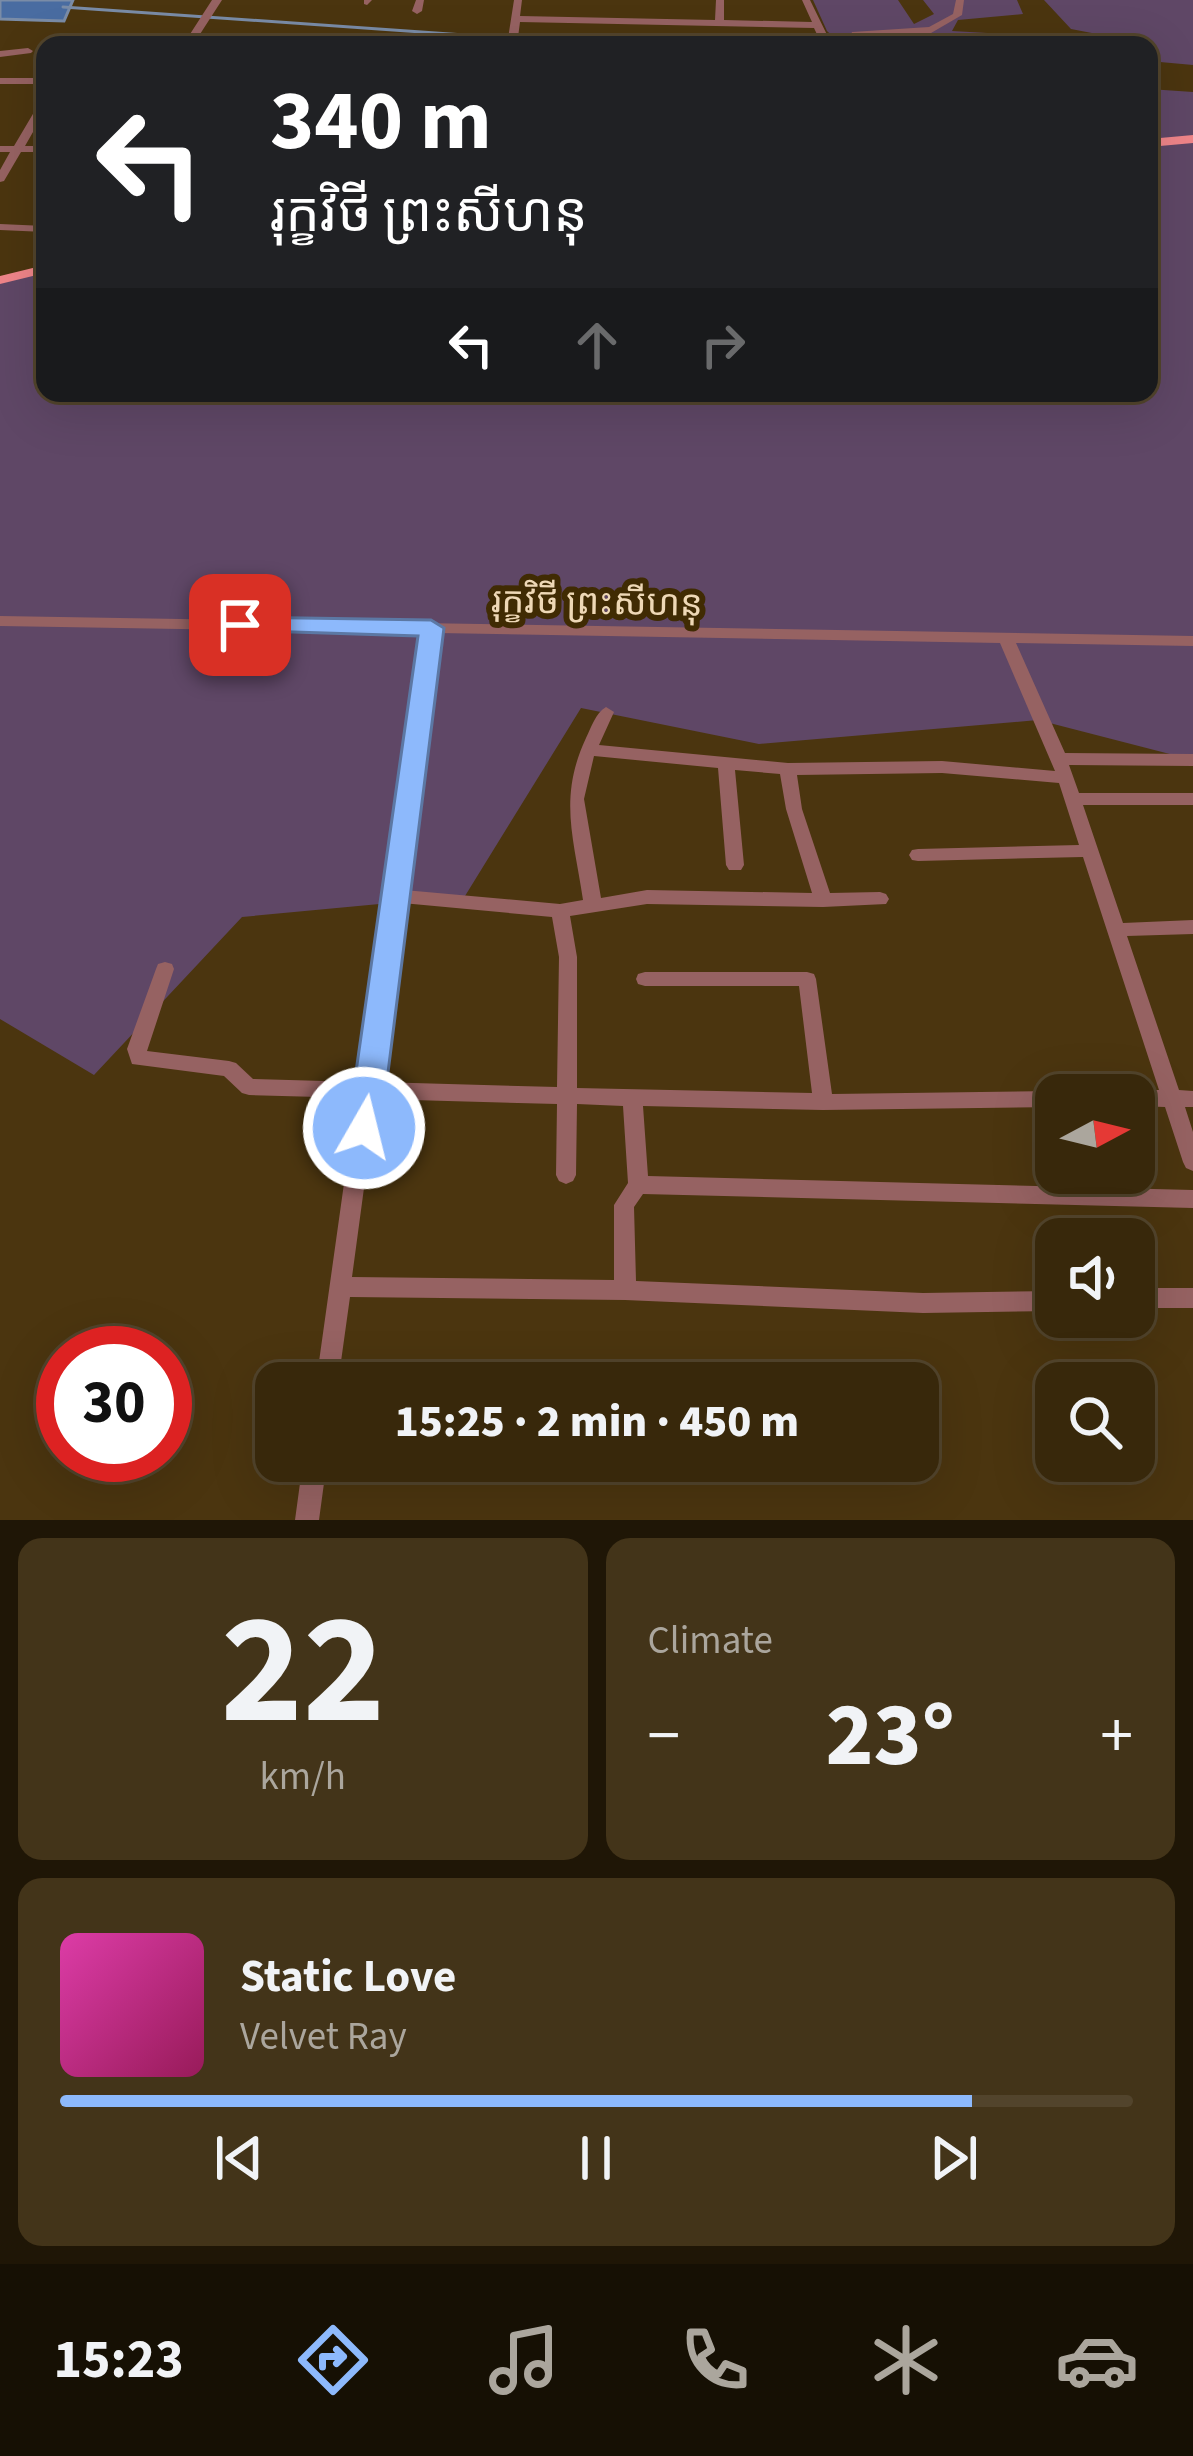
<!DOCTYPE html>
<html lang="en">
<head>
<meta charset="utf-8">
<style>
  body { margin:0; font-family:"Source Sans 3","Noto Sans Khmer",sans-serif; background:#433419; color:#f1f3f6; height:100vh; display:flex; flex-direction:column; font-size:45px; white-space:nowrap }
  * { box-sizing:border-box; margin:0 }
  p { font-size:39px; color:#aba69d }
  .icon { flex:none; width:66px; height:66px; fill:none; stroke:currentColor; stroke-width:2; stroke-linecap:round; stroke-linejoin:round }
  .map { position:relative; height:1520px; overflow:hidden }
  .drawer { display:flex; flex-direction:column; gap:18px; padding:18px; background:#1f1606; flex:1 }
  .drawer>* { flex:none }
  .top-card { position:absolute; left:36px; top:36px; width:1122px; height:366px; border-radius:24px; box-shadow:0 12px 48px #0002,0 0 0 3px #52442c; background:#202124; color:#fff; overflow:hidden }
  .needle { width:78px; rotate:83deg }
  .buttons { position:absolute; left:1035px; top:1074px; display:grid; gap:24px }
  .buttons a { display:grid; place-items:center; width:120px; height:120px; border-radius:24px; background:#38280b; box-shadow:0 12px 48px #0002,0 0 0 3px #52442c; font-size:60px }
  .speed { position:absolute; left:36px; top:1326px; display:flex; gap:24px; font-size:60px; font-weight:700; text-align:center }
  .speed>* { display:grid; place-content:center; width:156px; height:156px; border-radius:50%; background:#38280b; box-shadow:0 12px 48px #0002,0 0 0 3px #52442c; line-height:1 }
  .speed .limit { border:18px solid #d22; background:#fff; color:#111 }
  .pin { position:absolute; display:grid; place-items:center; width:102px; height:102px; color:#fff; margin:-51px; border-radius:24px; box-shadow:0 6px 18px #0006 }
  .me { position:absolute; width:132px; margin:-66px; rotate:8deg; stroke-linejoin:round; filter:drop-shadow(0 0 9px #0008) }
  .turn { display:flex; align-items:center; gap:42px; height:252px; padding:0 36px; font-size:54px }
  .turn .icon { width:156px; height:156px; stroke-width:2.5 }
  .turn b { display:block; font-size:84px; line-height:102px }
  .lanes { display:flex; align-items:center; height:114px; padding:0 36px; background:#0003; justify-content:center; gap:60px; direction:ltr }
  .lanes .off { opacity:.35 }
  .big { font-size:90px; font-weight:800; line-height:1.1 }
  .drawer .card { flex:1; display:flex; flex-direction:column; justify-content:center; gap:18px; min-width:0; padding:0 42px; border-radius:24px; background:#433419 }
  .drawer .dial { align-items:center; gap:0 }
  .dial b { font-size:156px; line-height:1 }
  .song { display:flex; align-items:center; gap:36px }
  .cover { width:144px; height:144px; border-radius:18px; background:linear-gradient(135deg,hsl(320 70% 55%),hsl(330 70% 35%)) }
  .played { height:12px; border-radius:6px; background:linear-gradient(90deg,#8db9fc 85%,#52442c 85%) }
  .keys { display:flex; justify-content:space-around; direction:ltr }
  .heat { display:flex; justify-content:space-between; align-items:center; font-size:66px; direction:ltr }
  .drawer .tiles { flex:1; display:grid; gap:18px; grid-template-columns:1fr 1fr }
  .card:last-child { grid-column:span 2 }
  .trip { position:absolute; left:255px; top:1362px; width:684px; height:120px; border-radius:24px; background:#38280b; box-shadow:0 12px 48px #0002,0 0 0 3px #52442c; font-weight:800; line-height:120px; text-align:center }
  .menu { display:flex; height:192px; justify-content:space-around; align-items:center; background:#161004; color:#aba69d }
  .menu .icon { width:84px; height:84px }
  .menu .selected { color:#8db9fc }
  .menu b { font-size:54px; color:#f1f3f6 }
  .map>svg:first-child { display:block }
</style>
</head>
<body>
<div class="map">
<svg width="1193" height="1520" viewBox="0 0 1193 1520">
  <rect width="100%" height="100%" fill="#4b350f"/>
  <path fill="#5f4766" d="M813 0H898L914 24 934 14 923 0H1017L1023 14 958 20 952 31 1043 36 1067 45H842L827 31Z
    M1044 0H1193V65L1149 61V45H1105L1102 42 1123 39 1071 29Z
    M1149 89 1193 92V760L1038 720 759 744 581 708 465 896 242 917 94 1075 0 1019V280L45 269V393H1149Z"/>
  <path fill="#496ca1" stroke="#7a8ca7" stroke-width="3" d="M0 0H73L64 21 0 19Z"/>
  <g fill="none" stroke-linecap="round" stroke-linejoin="round">
    <path stroke="#7a8ca7" stroke-width="3" d="M63 7 507 38
      M519 38 655 45"/>
    <path fill="#966262" fill-rule="evenodd" d="M212 0H222L193 45H183Z
      M364 0H372L367 5 364 4Z
      M416 0H424L422 11 417 14 412 11Z
      M514 0H522L520 16 715 20 716 0H724V20L812 22 802 0H810L832 45H822L814 28 520 22 517 45H507Z
      M956 0H964L962 15 931 33 864 35 859 36 857 45H847L852 32 929 27 953 14Z
      M28 48 33 51 31 53 0 57V51Z
      M0 78H45V84H0Z
      M45 99V111L25 146H45V152H21L4 181 0 182V170L10 152H0V146H14L40 102Z
      M0 224 45 226V232L0 230Z
      M0 616 1193 636V646L1016 643 1065 753 1193 754V766L1069 765 1079 793H1193V805H1083L1123 923 1193 920V934L1127 936 1179 1090 1193 1091V1107H1185L1193 1132V1171L1186 1168 1183 1162 1165 1107 1134 1106V1095H1126L1134 1090H1159L1083 857 918 861 912 860 909 855 912 850 918 849 1079 845 1059 783 942 773 797 775 802 809 830 893 880 892 886 894 889 899 886 904 823 907 647 904 570 916 577 957V1088L812 1093 799 986H645L638 984 636 979 638 974 645 972H807L814 974 816 979 832 1094 1056 1091 1064 1095H1056V1107L823 1110 643 1106 648 1176 1193 1190V1208L643 1194 634 1207 636 1281 923 1293 1056 1291V1311L923 1313 625 1300 350 1297 338 1383H316L356 1098 249 1095 242 1093 224 1076 132 1064 127 1049 156 969 158 964 165 962 172 964 174 969 147 1051 229 1061 236 1063 253 1079 359 1082 423 633 0 626ZM438 633 1000 643 1055 771 942 761 788 763 599 745 614 712 606 707C595 714 592 726 586 738 558 798 574 838 583 900L560 904 404 890ZM594 756 718 768 726 865 729 870H741L744 865 735 770 780 774 786 809 812 893 647 890 601 898 584 799ZM402 903 552 917 559 957 557 1087 378 1082ZM376 1099 557 1104 556 1175 559 1181 566 1184 573 1181 576 1175 577 1104 623 1106 628 1183 614 1205V1280L352 1277Z
      M1134 1288H1193V1308H1134Z
      M303 1461H327L319 1520H295Z"/>
    <path fill="#ef8589" fill-rule="evenodd" d="M1193 135V143L1149 147V139Z
      M45 265V273L0 284V276Z"/>
  </g>
  <path fill="#8db9fc" stroke="#5c78a4" stroke-width="3" d="M240 617 431 620 444 628 381 1128 376 1138 364 1142 353 1138 348 1128 418 636 231 630 227 625Z"/>
  <g text-anchor="middle" stroke-width="12" stroke-linejoin="round" paint-order="stroke">
    <g font-size="36" fill="#eed8b6" stroke="#402b03">
      <text transform="translate(597 601) rotate(1)" y="13">រុក្ខវិថី ព្រះសីហនុ</text>
    </g>
  </g>
</svg>
<div class="buttons">
<a><svg class="needle" viewBox="-14 -14 28 28"><path d="M0-13l5 13h-10z" fill="#e53935"/><path d="M0 13l5-13h-10z" fill="#aba69d"/></svg></a>
<a><svg class="icon" aria-label="sound" viewBox="0 0 24 24"><path d="M4 9h4l5-4v14l-5-4H4zM17 9q2 3 0 6"/></svg></a>
<a><svg class="icon" aria-label="search" viewBox="0 0 24 24"><circle cx="10" cy="10" r="6"/><path d="M15 15l6 6"/></svg></a>
</div>
<div class="speed"><div class="limit">30</div></div>
<div class="pin" style="left:240px;top:625px;background:#d93025"><svg class="icon" aria-label="arrive" viewBox="0 0 24 24"><path d="M6 21V4h12l-3 4 3 4H6"/></svg></div>
<svg class="me" style="left:364px;top:1128px" viewBox="-20 -20 40 40"><circle r="17" fill="#8db9fc" stroke="#fff" stroke-width="3"/><path d="M0-11L8 9 0 5-8 9z" fill="#fff"/></svg>
<div class="trip">15:25 · 2 min · 450 m</div>
<div class="top-card">
<div class="turn"><svg class="icon" aria-label="left" viewBox="0 0 24 24"><path d="M17 20v-9H6M10 6l-5 5 5 5"/></svg><div><b>340 m</b>រុក្ខវិថី ព្រះសីហនុ</div></div>
<div class="lanes"><svg class="icon" aria-label="left" viewBox="0 0 24 24"><path d="M17 20v-9H6M10 6l-5 5 5 5"/></svg><svg class="icon off" aria-label="ahead" viewBox="0 0 24 24"><path d="M12 20V5M6 11l6-6 6 6"/></svg><svg class="icon off" aria-label="right" viewBox="0 0 24 24"><path d="M7 20v-9h11M14 6l5 5-5 5"/></svg></div>
</div>
</div>
<section class="drawer">
<div class="tiles">
<div class="card dial"><b>22</b><p>km/h</p></div>
<div class="card"><p>Climate</p>
<div class="heat"><a>−</a><b class="big">23°</b><a>+</a></div>
</div>
<div class="card">
<div class="song"><i class="cover"></i><div><b>Static Love</b><p>Velvet Ray</p></div></div>
<div class="played"></div>
<div class="keys"><svg class="icon" aria-label="previous" viewBox="0 0 24 24"><path d="M18 5L8 12l10 7zM5 5v14"/></svg><svg class="icon" aria-label="pause" viewBox="0 0 24 24"><path d="M8 5v14M16 5v14"/></svg><svg class="icon" aria-label="next" viewBox="0 0 24 24"><path d="M6 5l10 7-10 7zM19 5v14"/></svg></div>
</div>
</div>
</section>
<nav class="menu">
<b>15:23</b>
<svg class="icon selected" aria-label="directions" viewBox="0 0 24 24"><path d="M12 3l9 9-9 9-9-9zM9 14v-3h6M13 9l2 2-2 2"/></svg>
<svg class="icon" aria-label="music" viewBox="0 0 24 24"><path d="M9 18V5l10-2v13"/><circle cx="6" cy="18" r="3"/><circle cx="16" cy="16" r="3"/></svg>
<svg class="icon" aria-label="phone" viewBox="0 0 24 24"><path d="M5 4h4l2 5-3 2q2 4 5 5l2-3 5 2v4C11 20 4 13 5 4z"/></svg>
<svg class="icon" aria-label="climate" viewBox="0 0 24 24"><path d="M12 3v18M4 7l16 10M4 17L20 7"/></svg>
<svg class="icon" aria-label="car" viewBox="0 0 24 24"><path d="M5 17H2v-5l4-1 3-4h7l3 4 3 1v5h-3M9 17h6M6 11h13"/><circle cx="7" cy="17" r="2"/><circle cx="17" cy="17" r="2"/></svg>
</nav>
</body>
</html>
